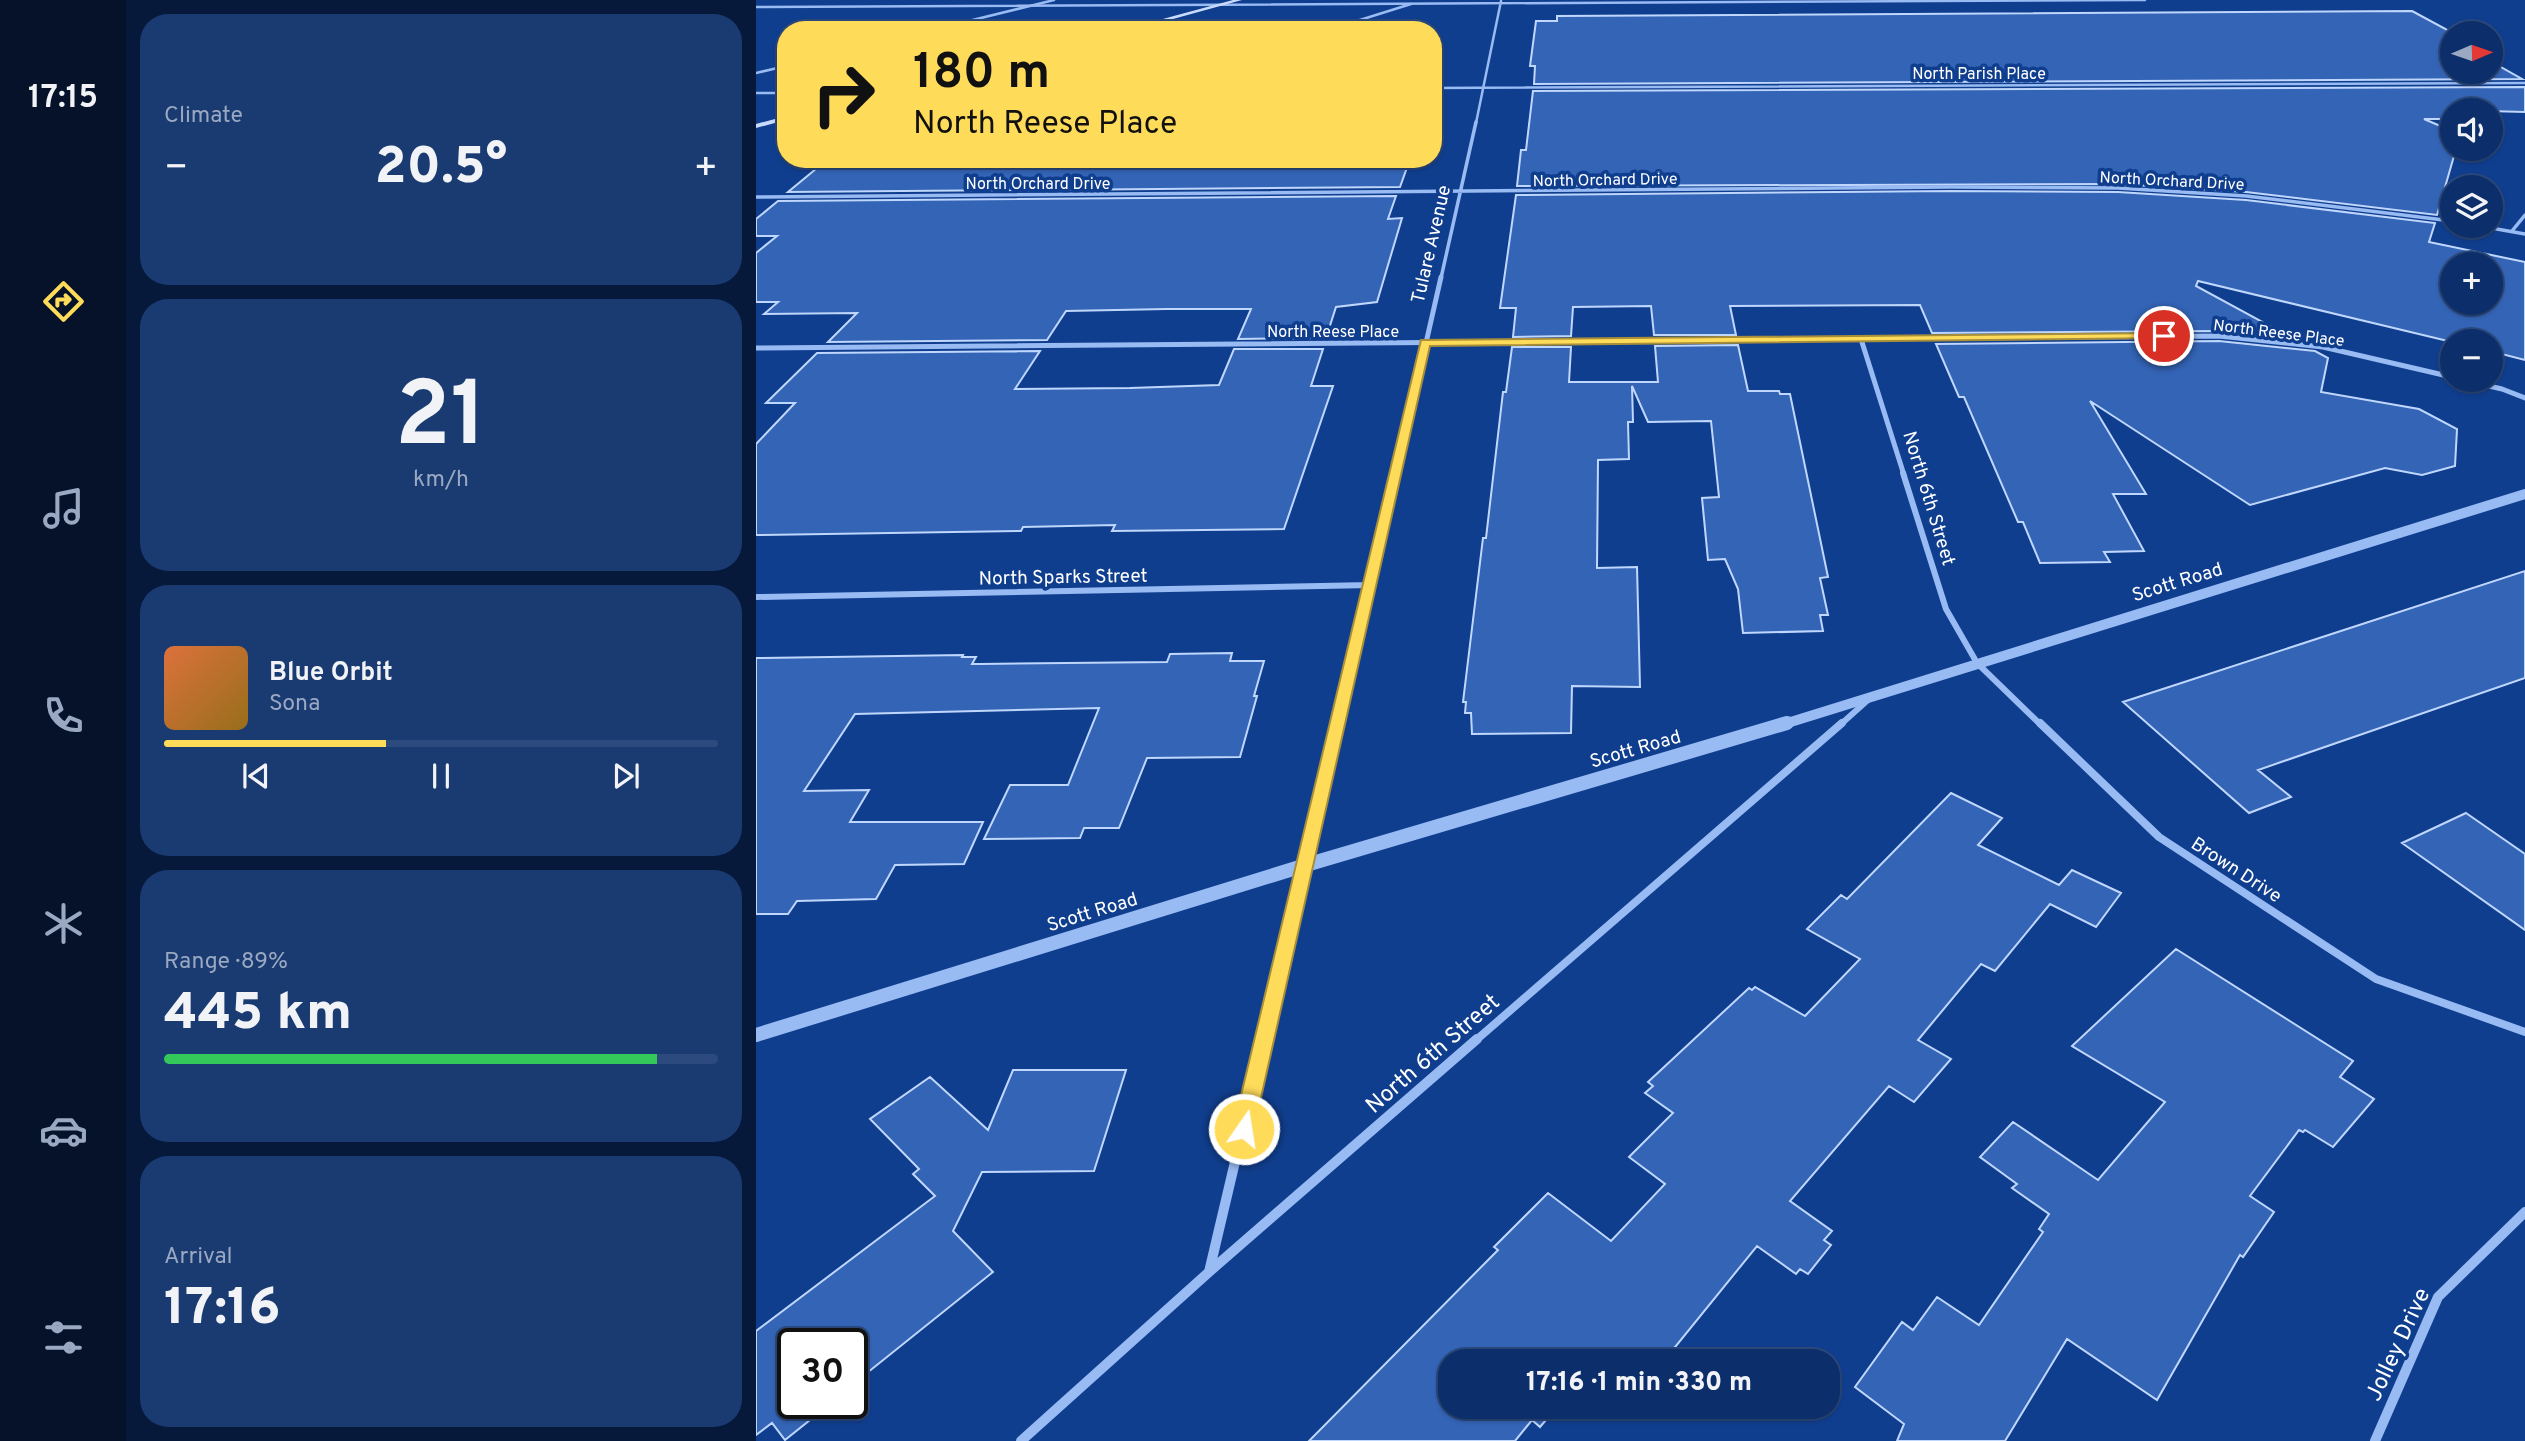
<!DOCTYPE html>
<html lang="en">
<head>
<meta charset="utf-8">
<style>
  body { margin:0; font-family:Overpass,sans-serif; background:#1a3a72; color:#f1f3f6; height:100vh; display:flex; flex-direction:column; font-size:26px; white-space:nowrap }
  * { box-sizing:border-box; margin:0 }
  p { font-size:23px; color:#9aa8c1 }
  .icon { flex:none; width:38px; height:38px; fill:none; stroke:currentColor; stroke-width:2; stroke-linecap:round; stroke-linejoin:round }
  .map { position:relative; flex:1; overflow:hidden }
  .details { display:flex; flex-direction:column; gap:14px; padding:14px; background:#07193a; width:630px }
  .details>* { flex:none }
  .guide { position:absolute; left:21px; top:21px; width:665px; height:147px; border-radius:28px; box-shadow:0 2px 5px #0004,0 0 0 2px #2c4a7e; background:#ffdb5a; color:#111; overflow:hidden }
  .needle { width:46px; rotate:88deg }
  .controls { position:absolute; left:1684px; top:21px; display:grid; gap:14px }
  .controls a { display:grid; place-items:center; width:63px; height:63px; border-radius:50%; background:#0c2e6a; box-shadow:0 2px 5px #0004,0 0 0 2px #2c4a7e; font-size:35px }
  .speed { position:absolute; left:21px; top:1328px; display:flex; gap:14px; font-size:35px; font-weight:700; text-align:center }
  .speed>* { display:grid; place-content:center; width:91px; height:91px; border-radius:50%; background:#0c2e6a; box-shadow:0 2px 5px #0004,0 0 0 2px #2c4a7e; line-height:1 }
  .speed .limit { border:4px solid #111; border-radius:10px; background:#fff; color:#111 }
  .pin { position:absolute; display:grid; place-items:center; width:60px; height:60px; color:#fff; margin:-30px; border:4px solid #fff; border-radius:50%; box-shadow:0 2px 7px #0007 }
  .me { position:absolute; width:77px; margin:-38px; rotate:13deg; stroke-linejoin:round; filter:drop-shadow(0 0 5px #0008) }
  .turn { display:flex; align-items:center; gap:24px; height:147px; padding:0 21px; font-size:32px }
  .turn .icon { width:91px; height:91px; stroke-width:2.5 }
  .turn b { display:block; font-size:49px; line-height:60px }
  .big { font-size:52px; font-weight:800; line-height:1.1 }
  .details .widget { flex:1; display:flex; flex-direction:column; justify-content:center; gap:10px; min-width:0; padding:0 24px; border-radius:28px; background:#1a3a72 }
  .details .dial { align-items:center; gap:0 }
  .dial b { font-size:91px; line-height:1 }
  .song { display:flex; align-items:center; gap:21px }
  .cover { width:84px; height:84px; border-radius:10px; background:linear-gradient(135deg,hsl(20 70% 55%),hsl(40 70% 35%)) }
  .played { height:7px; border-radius:4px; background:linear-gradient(90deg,#ffdb5a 40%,#2c4a7e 40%) }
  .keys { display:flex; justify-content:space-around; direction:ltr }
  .heat { display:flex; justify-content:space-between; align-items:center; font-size:38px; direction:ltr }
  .charge { height:10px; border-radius:5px; background:linear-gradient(90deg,#34c759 89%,#2c4a7e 0) }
  .trip { position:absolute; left:682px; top:1349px; width:402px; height:70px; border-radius:28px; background:#0c2e6a; box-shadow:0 2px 5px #0004,0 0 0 2px #2c4a7e; font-weight:800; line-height:70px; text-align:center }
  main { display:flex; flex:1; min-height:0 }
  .menu { display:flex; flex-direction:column; width:126px; justify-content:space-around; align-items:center; background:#05122a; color:#9aa8c1 }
  .menu .icon { width:49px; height:49px }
  .menu .on { color:#ffdb5a }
  .menu b { font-size:32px; color:#f1f3f6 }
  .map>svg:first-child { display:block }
</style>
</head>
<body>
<main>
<nav class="menu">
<b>17:15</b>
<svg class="icon on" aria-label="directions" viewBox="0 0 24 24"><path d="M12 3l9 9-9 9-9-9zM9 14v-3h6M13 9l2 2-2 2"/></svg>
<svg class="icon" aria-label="music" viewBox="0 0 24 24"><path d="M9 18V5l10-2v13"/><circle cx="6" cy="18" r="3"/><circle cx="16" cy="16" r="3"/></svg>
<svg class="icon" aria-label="phone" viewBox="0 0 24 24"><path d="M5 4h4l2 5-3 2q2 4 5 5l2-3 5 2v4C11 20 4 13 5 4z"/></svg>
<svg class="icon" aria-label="climate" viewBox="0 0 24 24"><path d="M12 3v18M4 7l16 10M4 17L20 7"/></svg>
<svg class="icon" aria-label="car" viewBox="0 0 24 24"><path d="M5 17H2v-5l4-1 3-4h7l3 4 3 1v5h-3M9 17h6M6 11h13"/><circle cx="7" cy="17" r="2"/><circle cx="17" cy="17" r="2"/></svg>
<svg class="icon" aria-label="filters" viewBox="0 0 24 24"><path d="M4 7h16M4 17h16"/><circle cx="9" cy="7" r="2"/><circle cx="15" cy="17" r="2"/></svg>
</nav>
<section class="details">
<div class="widget"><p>Climate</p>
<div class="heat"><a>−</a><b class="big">20.5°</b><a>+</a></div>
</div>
<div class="widget dial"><b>21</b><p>km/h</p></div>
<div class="widget">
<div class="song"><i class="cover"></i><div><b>Blue Orbit</b><p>Sona</p></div></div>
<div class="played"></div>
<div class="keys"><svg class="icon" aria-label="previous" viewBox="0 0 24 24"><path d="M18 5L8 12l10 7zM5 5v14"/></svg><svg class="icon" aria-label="pause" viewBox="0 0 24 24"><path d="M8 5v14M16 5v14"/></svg><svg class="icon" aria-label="next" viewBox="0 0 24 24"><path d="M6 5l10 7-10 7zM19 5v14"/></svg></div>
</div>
<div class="widget"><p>Range · 89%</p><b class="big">445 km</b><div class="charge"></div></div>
<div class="widget"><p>Arrival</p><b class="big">17:16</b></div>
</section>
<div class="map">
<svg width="1769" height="1441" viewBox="0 0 1769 1441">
  <rect width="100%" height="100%" fill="#103e8e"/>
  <path fill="#3464b6" stroke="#c0d7fd" stroke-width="2" fill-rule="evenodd" d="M1656 11 1697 33 1696 72H1734V61L1766 79 778 84 779 66H774L780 21H801V16Z
    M1769 87V112L1696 110V119H1668L1696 131V149H1700L1681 215 1490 192 1362 184 761 186 765 150H770L777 91Z
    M72 159H654L644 187 32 192Z
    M1195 191 1362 192 1490 200 1679 223 1673 242 1769 262V360L1734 351V341L1696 342 1442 281 1440 286 1536 338 1463 331 1176 333 1164 305 974 306 980 335H898L895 306 817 307 815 336 757 337 760 308H744L760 195ZM1696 264H1734V303H1696Z
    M640 196 632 219 646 218 621 302 580 307 570 338 482 339 495 309H411L310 311 291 340 72 342 101 313 8 314 22 302H0V253L21 236H0V219L22 201Z
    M1463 341 1559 351 1572 358 1565 392 1663 409 1701 429 1699 466 1666 475 1629 468 1494 505 1334 401 1390 494H1357L1388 551 1348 552 1354 562 1284 563 1267 522H1262L1208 397H1203L1180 344Z
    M982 345 992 391H1023L1024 394H1034L1072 577 1064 578 1072 615H1064L1067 631 987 633 982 589 969 559 952 560 946 498 963 497 955 421 892 422 876 386 877 422H872L873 459 842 460 841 568 881 567 884 687 816 686 815 733 716 734 715 713H709L710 702H707L727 538H730L747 392H750L756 347H815L813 382H902L899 346Z
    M478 349H567L555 386H577L528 529 356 531 359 525 267 527 265 531 0 535V444L39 403H10L61 353 284 351 259 389 374 388 463 385Z
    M1769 571V678L1502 770 1535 797 1493 813 1367 702Z
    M476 653 474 661H508L498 696H501L484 757 391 758 363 828H328L324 838 228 839 254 785H312L343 708 99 714 48 791 113 790 94 822H227L208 864 139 865 120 899 41 901 32 914H0V658L207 655 206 657H220L216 664H224L411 662 414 654Z
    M1195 793 1246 818 1222 845 1303 885 1316 870 1365 893 1340 927 1294 904 1239 971 1225 964 1162 1040 1195 1059 1158 1102 1133 1086 1034 1201 1076 1231 1068 1240 1075 1245 1052 1274 1044 1269 1040 1274 1001 1246 907 1362H695V1407H801L784 1427 776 1420 759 1441H553L742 1250 738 1247 792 1193 855 1241 909 1184 873 1157 917 1113 889 1093 897 1086 892 1082 993 988 996 990 999 987 1049 1016 1104 959 1051 929 1085 895 1091 899Z
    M1710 813 1769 854V930L1646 843Z
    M1420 949 1597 1061 1584 1077 1618 1099 1577 1147 1549 1130 1547 1132 1543 1130 1494 1196 1518 1212 1487 1257 1484 1255 1401 1400 1311 1339 1249 1441H1141L1148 1424 1099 1387 1146 1322 1157 1330 1181 1297 1223 1325 1287 1232 1283 1229 1293 1214 1256 1188 1261 1184 1224 1157 1257 1122 1342 1180 1409 1102 1316 1046Z
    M257 1070H370L338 1171 226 1172 197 1231 237 1272 96 1385V1344H37V1404H74L29 1440 16 1423 0 1435V1331L179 1196 157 1174 163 1169 114 1119 174 1077 232 1130Z"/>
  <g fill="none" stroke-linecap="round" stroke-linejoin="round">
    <path stroke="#99bbf3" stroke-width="2.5" d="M176 30 298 0
      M572 30 655 4
      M0 73 30 66"/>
    <path stroke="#99bbf3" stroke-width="2.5" d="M0 7 1389 0
      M677 88 1769 83
      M0 93H30
      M720 123 745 1"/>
    <path stroke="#99bbf3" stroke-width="3.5" d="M0 197 1195 187 1362 188 1490 196 1696 221
      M1724 226 1769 234
      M1756 231 1769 215
      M685 278 720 122"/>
    <path stroke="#99bbf3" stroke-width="5" d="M1105 339 1148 475
      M0 348 1463 336 1567 347 1696 377
      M1707 380 1746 389 1769 398
      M640 475 685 277"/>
    <path stroke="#99bbf3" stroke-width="6" d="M1147 473 1190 609 1221 663 1285 725
      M0 597 615 585
      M582 725 640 473
      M1084 725 1113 699"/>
    <path stroke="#99bbf3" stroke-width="8" d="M1284 723 1403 837 1620 979 1769 1032
      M508 1041 582 723
      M719 1041 1086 723"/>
    <path stroke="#99bbf3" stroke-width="10" d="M453 1272 508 1039
      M265 1441 453 1272 721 1039
      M1619 1441 1682 1297 1769 1212"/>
    <path stroke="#99bbf3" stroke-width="10" d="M1025 725 1769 494"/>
    <path stroke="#99bbf3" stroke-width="14" d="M0 1035 550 865 1031 723"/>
    <path fill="#c8dbfd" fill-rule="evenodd" d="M477 0H486L377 30H366Z
      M30 116V120L0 128V124Z"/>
  </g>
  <path fill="#ffdb5a" stroke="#a68e3a" stroke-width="2" d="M1408 333 1411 334V338L674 346 498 1129 495 1135 488 1138 480 1135 477 1129 665 340Z"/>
  <g text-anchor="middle" stroke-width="7" stroke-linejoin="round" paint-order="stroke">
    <g font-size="16" fill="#fff" stroke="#103e8e">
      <text x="1223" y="79">North Parish Place</text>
      <text transform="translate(849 179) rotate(-1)" y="6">North Orchard Drive</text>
      <text transform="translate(1416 180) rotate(3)" y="6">North Orchard Drive</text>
      <text x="282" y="189">North Orchard Drive</text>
      <text x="577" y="337">North Reese Place</text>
      <text transform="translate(1523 332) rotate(7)" y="6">North Reese Place</text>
    </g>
    <g font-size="19" fill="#fff" stroke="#103e8e">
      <text transform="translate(674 244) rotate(-77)" y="7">Tulare Avenue</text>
      <text transform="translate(1174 498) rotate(73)" y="7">North 6th Street</text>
      <text transform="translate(307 576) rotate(-1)" y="7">North Sparks Street</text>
      <text transform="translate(1421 581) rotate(-17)" y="7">Scott Road</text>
      <text transform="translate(879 748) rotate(-16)" y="7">Scott Road</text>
      <text transform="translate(1481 869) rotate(33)" y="7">Brown Drive</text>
      <text transform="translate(336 911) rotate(-17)" y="7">Scott Road</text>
    </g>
    <g font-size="23" fill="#fff" stroke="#103e8e">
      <text transform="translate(676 1053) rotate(-41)" y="8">North 6th Street</text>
      <text transform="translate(1641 1344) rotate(-65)" y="8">Jolley Drive</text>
    </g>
  </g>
</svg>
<div class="controls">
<a><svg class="needle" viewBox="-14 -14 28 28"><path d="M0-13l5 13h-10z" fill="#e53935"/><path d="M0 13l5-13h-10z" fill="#9aa8c1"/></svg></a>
<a><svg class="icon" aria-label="sound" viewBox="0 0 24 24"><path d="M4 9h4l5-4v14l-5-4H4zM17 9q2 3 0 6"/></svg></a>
<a><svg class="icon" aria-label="layers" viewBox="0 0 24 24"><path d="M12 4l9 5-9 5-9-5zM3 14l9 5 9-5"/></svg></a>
<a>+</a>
<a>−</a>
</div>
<div class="speed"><div class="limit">30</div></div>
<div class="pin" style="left:1408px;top:336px;background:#d93025"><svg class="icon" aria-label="arrive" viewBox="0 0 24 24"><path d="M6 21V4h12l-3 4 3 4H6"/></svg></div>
<svg class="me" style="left:488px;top:1129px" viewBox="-20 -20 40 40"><circle r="17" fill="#ffdb5a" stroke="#fff" stroke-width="3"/><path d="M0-11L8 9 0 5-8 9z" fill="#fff"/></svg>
<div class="trip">17:16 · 1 min · 330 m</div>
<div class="guide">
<div class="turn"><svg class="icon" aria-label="right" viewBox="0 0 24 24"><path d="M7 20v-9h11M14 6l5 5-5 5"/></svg><div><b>180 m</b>North Reese Place</div></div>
</div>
</div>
</main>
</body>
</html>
